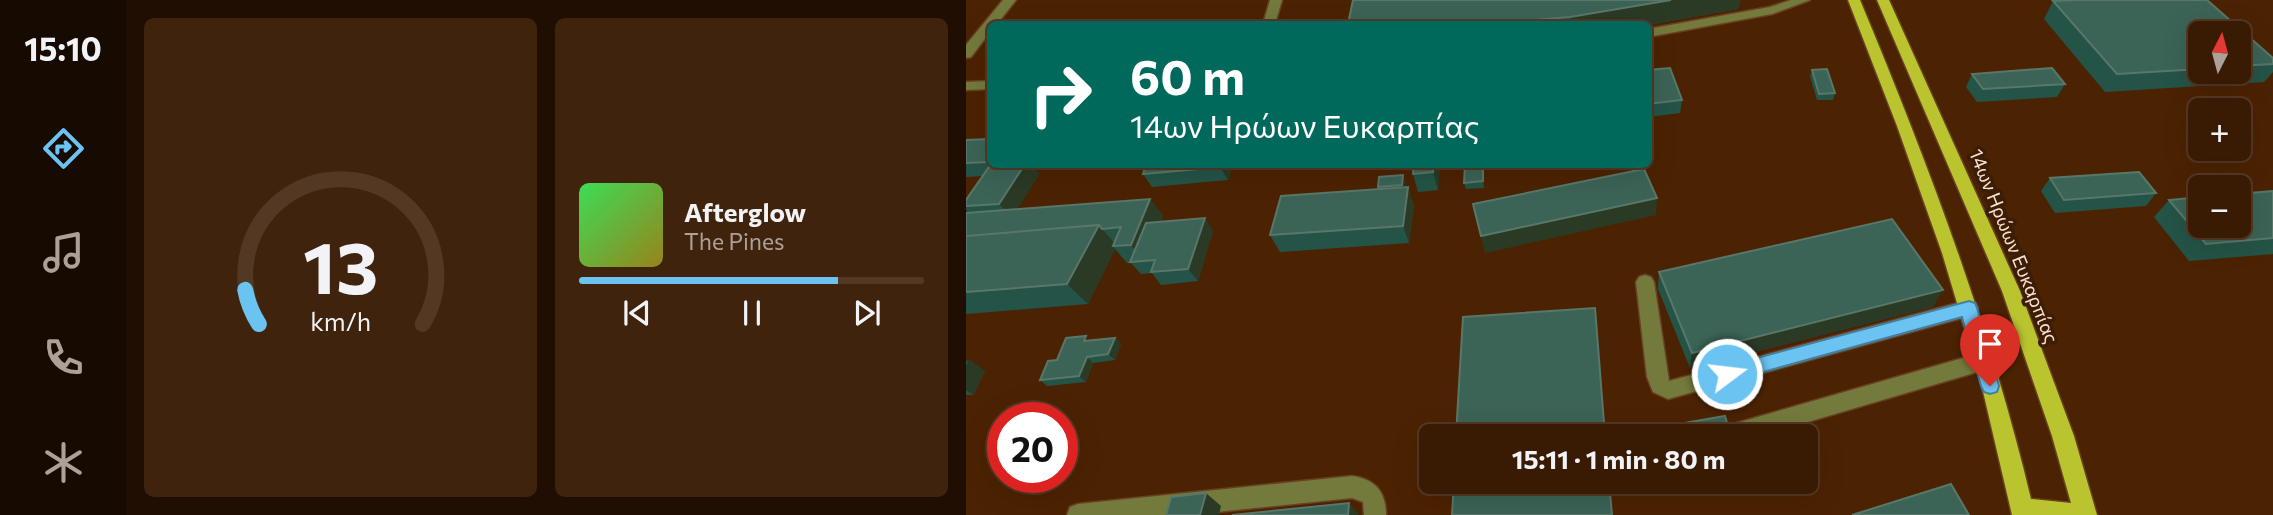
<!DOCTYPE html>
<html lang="en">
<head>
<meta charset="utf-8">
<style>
  body { margin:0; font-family:Commissioner,sans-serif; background:#40230c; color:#f1f3f6; height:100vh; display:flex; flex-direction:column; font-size:26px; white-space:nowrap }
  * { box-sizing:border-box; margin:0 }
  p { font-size:23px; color:#aba199 }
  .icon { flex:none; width:38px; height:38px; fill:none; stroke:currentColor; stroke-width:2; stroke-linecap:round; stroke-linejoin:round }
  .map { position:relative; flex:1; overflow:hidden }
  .side { display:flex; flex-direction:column; gap:18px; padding:18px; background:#1f0e01; width:840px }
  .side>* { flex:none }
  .top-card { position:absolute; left:21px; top:21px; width:665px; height:147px; border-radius:10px; box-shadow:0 7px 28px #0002,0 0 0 2px #533824; background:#00695c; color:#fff; overflow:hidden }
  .needle { width:46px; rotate:6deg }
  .tools { position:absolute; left:1222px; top:21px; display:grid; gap:14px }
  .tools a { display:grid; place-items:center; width:63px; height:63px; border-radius:10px; background:#391a02; box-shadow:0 7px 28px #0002,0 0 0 2px #533824; font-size:35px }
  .speed { position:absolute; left:21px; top:402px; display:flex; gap:14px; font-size:35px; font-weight:700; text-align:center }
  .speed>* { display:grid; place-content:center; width:91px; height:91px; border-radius:50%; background:#391a02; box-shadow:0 7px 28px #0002,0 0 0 2px #533824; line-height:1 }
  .speed .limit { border:10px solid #d22; background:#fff; color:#111 }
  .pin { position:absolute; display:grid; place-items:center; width:60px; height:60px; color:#fff; margin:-72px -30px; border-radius:50% 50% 50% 0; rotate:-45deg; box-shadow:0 0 7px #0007 }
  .pin .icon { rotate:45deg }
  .me { position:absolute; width:77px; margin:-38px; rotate:75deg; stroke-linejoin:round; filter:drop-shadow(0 0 5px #0008) }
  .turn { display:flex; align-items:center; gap:24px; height:147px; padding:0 28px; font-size:32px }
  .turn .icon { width:91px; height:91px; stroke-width:2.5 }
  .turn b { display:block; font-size:49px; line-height:60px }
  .side .tile { flex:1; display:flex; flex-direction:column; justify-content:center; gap:10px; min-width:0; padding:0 24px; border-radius:10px; background:#40230c }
  .side .dial { align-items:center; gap:0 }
  .dial svg { height:182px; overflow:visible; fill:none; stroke:#533824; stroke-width:7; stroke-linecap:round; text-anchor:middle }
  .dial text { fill:#f1f3f6; stroke:none }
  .song { display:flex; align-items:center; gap:21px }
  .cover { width:84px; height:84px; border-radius:10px; background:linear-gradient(135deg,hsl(130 70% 55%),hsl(50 70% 35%)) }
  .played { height:7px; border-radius:4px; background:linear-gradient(90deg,#6bc3f2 75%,#533824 75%) }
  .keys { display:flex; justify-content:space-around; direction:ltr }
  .side .tiles { flex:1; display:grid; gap:18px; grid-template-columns:repeat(2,1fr) }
  .trip { position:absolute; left:453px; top:424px; width:399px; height:70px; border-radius:10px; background:#391a02; box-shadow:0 7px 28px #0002,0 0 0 2px #533824; font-weight:700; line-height:70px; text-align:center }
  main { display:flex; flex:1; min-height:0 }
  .tab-bar { display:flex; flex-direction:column; width:126px; justify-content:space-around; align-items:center; background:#170a01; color:#aba199 }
  .tab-bar .icon { width:49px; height:49px }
  .tab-bar .current { color:#6bc3f2 }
  .tab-bar b { font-size:32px; color:#f1f3f6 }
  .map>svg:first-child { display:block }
</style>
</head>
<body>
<main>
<nav class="tab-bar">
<b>15:10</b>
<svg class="icon current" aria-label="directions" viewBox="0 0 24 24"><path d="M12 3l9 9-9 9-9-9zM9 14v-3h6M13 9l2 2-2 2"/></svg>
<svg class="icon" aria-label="music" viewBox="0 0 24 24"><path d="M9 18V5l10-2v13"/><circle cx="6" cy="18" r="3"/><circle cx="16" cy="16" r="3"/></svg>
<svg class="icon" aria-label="phone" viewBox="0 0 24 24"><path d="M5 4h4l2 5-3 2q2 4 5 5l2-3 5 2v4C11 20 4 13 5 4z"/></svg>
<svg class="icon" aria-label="climate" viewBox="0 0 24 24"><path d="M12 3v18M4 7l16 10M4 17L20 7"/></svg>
</nav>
<section class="side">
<div class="tiles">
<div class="tile dial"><svg viewBox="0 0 100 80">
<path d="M14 69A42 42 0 1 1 86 69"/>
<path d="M14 69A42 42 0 0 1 8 54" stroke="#6bc3f2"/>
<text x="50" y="56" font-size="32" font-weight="700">13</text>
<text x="50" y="72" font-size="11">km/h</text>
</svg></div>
<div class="tile">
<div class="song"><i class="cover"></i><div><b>Afterglow</b><p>The Pines</p></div></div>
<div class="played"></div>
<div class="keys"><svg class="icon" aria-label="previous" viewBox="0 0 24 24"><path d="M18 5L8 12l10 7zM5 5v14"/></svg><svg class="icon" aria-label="pause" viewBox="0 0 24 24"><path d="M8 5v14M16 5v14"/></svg><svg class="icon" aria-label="next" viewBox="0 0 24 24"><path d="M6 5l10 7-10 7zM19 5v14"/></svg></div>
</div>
</div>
</section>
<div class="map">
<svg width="1307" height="515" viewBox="0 0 1307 515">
  <rect width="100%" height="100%" fill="#4c2302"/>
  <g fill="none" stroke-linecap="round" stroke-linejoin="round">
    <g stroke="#684123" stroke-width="3">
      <path id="minor" d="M37 0H50L31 24H24V32L5 57 0 58V45Z
        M304 0H316L309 24H297Z
        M825 0H844L806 14 682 37V29L804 7Z
        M24 81V89L0 90V82Z
        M679 275 685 277 688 282 703 381 1003 300 1010 303 1012 308 1010 313 1003 316 702 399 687 392 681 377 670 282 673 277Z
        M1018 352 1025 355 1028 361 1025 367 1018 370 794 436 756 434 760 427 767 424Z
        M386 476C409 479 420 492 420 515H398L397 502 386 498 221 515H101L104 507 112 504Z"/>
    </g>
    <g stroke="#684123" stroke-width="3">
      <path id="major" d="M882 0H894C962 163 1024 327 1065 499L1105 503 1086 436 1036 291 911 0H923L1054 291 1108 436 1131 515H1046L1015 383 976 253 931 126Z"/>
    </g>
    <use href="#minor" fill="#747a3c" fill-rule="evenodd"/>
    <use href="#major" fill="#b9c42f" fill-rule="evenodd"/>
  </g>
  <path fill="#245447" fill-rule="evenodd" d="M387 0H774L772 9 682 25 382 24Z
    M1112 0H1241L1307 58V72L1298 82 1139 92 1078 19 1087 1ZM1234 33H1272V72H1234Z
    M682 70 716 100 714 113 682 117Z
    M846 70 869 93 867 100H851L844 76Z
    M1006 74 1099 84 1091 97 1011 102 1000 87Z
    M24 139V164H65L73 174 51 209 184 199 197 216 195 222 239 218 247 231 232 281 195 285 186 273 175 274 165 263H161L149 249 122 304 0 314V213H2L0 210V200L17 176 0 177V140Z
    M180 164H267L262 180 186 187 177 174Z
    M442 164H474L472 190 452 192 447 174 448 165H443Z
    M517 164 518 170V188L500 189 498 183Z
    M1084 178 1190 193 1180 206 1089 213 1075 191Z
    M439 181V187L448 205 443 243 314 252 304 235 413 189 412 187Z
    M1307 191V254L1223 261 1188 217 1203 200Z
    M693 272 967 307 724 368 692 289Z
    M149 338 155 344 149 360 127 363 120 382 81 386 74 380 91 360 124 340Z
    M0 360 19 371 7 395H0Z"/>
  <path fill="#2a3a25" d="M705 0H774L772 9 682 25 605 24 604 17Z
    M59 164H65L73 174 46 217 33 204Z
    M255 164H267L262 180 254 167Z
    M467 164H474L472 190 467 172Z
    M517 164 518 170V188L517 181Z
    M437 175 439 181V191L436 185Z
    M442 187 448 205 443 243 437 226Z
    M691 198 690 215 519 253 515 236Z
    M184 199 197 216 180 262 165 245Z
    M239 218 247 231 232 281 222 269Z
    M133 225 151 246H147L149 249 122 304 101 284Z
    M977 290 967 307 724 368 726 353Z
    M149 338 155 344 149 360 142 354Z
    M121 357 127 363 120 382 113 376Z
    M3 359 19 371 7 395 0 390V366Z
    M240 493 255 506 253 515H234Z
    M383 503 393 515H382Z"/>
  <path fill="#3b6356" stroke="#597769" stroke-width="2" d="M387 0H705L604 17 516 24H382Z
    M1112 0H1241L1307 58V64L1272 66V33H1234V69L1151 74 1087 1Z
    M704 68 716 100 682 104V70Z
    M1086 68 1099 84 1017 89 1006 74Z
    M861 69 869 93 853 94 846 70Z
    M24 139V160L23 162 0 163V140Z
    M25 164H59L33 204 0 206V200Z
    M180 164H255L254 167 177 174Z
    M448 164H467V172L447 174Z
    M517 164V181L498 183 499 165Z
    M678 169 691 198 515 236 507 204Z
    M1173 172 1190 193 1098 200 1084 178Z
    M437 175 436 185 412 187 413 177Z
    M442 187 437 226 304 235 315 196Z
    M1307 191V238L1240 244 1203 200 1234 197V226H1272V194Z
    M184 199 165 245 147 246 155 227 136 229 133 225 0 236V213Z
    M239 218 222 269 185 272 189 260 164 262 180 223Z
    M926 219 977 290 726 353 693 272Z
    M133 225 101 284 0 292V236Z
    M629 308 639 436H490L497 317Z
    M120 336 118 341 149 338 142 354 121 357 113 376 74 380 82 361 91 360 100 338Z
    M759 416 765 436H679L678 430Z
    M488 481H643L646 515H486Z
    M985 484 1003 515H886Z
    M240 493 234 515H200L205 497Z
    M383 503 382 515H266Z"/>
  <path fill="#6bc3f2" stroke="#467f9d" stroke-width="2" d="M1003 301 1009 303 1011 308 1033 386 1031 392 1024 394 1018 392 1015 386 996 317 761 382 754 380 752 374 754 369 761 366Z"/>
  <g text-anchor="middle" stroke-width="7" stroke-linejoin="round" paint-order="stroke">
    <g font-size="19" fill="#fbdfcf" stroke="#3c1d05">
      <text transform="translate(1048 246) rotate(68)" y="7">14ων Ηρώων Ευκαρπίας</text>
    </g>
  </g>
</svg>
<div class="tools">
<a><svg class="needle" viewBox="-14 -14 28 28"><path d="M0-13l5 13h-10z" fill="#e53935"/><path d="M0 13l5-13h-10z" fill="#aba199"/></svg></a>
<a>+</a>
<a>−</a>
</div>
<div class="speed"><div class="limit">20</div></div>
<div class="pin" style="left:1024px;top:386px;background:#d93025"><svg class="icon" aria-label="arrive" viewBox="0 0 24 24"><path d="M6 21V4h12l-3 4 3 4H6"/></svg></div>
<svg class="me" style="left:761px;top:374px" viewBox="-20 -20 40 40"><circle r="17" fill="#6bc3f2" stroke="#fff" stroke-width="3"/><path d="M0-11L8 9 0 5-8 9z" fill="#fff"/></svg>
<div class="trip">15:11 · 1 min · 80 m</div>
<div class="top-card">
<div class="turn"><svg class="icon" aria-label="right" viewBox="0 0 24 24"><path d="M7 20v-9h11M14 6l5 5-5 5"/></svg><div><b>60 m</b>14ων Ηρώων Ευκαρπίας</div></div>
</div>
</div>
</main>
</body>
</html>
